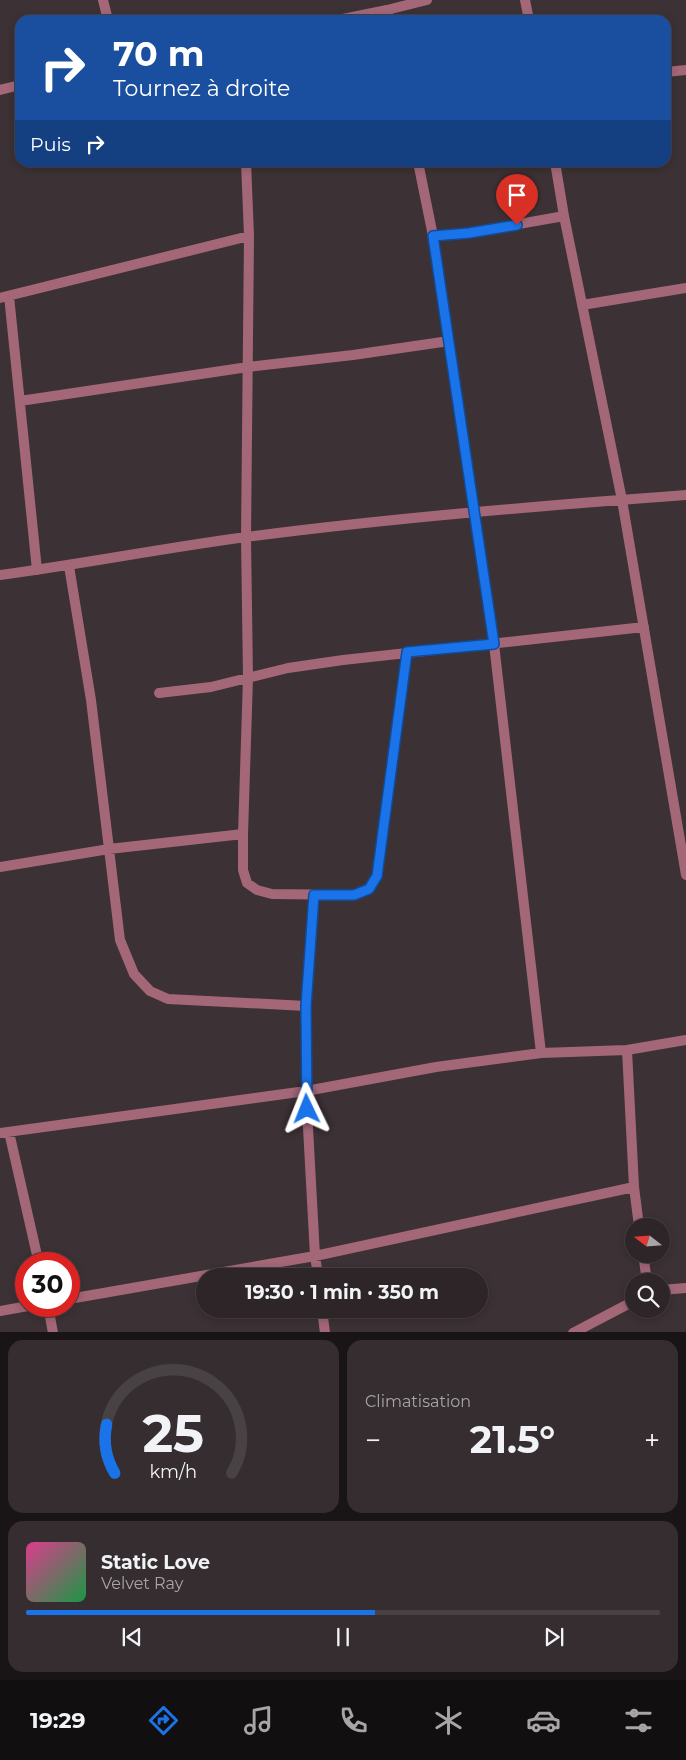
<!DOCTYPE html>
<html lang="fr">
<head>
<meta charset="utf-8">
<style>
  body { margin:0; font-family:Montserrat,sans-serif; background:#352d2f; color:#f1f3f6; height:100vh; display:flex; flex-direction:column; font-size:19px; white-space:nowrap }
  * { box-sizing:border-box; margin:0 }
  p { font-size:16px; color:#a7a5a7 }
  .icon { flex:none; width:28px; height:28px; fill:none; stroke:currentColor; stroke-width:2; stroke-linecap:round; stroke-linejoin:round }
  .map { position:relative; height:1332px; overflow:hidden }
  .sheet { display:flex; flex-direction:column; gap:8px; padding:8px; background:#191415; flex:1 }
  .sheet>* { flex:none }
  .guide { position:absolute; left:15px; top:15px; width:656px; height:152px; border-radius:15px; box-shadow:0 2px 8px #0003,0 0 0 1px #484244; background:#1a4fa0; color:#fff; overflow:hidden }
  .needle { width:32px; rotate:287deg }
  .tools { position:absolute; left:625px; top:1218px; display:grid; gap:10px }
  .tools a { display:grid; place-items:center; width:45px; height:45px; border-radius:50%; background:#2d2527; box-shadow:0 2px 8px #0003,0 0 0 1px #484244; font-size:25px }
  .speed { position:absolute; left:15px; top:1252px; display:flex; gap:10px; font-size:25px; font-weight:700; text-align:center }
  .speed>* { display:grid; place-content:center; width:65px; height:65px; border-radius:50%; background:#2d2527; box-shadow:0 2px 8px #0003,0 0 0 1px #484244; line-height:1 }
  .speed .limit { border:8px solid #d22; background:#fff; color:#111 }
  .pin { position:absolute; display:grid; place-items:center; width:42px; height:42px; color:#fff; margin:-51px -21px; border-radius:50% 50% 50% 0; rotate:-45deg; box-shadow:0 0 5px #0007 }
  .pin .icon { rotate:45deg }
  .me { position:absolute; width:55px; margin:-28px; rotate:358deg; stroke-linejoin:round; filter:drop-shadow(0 0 4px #0008) }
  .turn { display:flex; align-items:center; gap:18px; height:105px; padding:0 15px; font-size:22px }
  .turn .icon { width:65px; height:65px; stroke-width:2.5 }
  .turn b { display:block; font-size:35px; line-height:42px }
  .then { display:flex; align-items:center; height:48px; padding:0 15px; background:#0003; gap:10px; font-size:19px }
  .big { font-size:38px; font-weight:700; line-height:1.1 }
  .sheet .widget { flex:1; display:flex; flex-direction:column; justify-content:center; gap:8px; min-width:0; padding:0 18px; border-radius:15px; background:#352d2f }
  .sheet .dial { align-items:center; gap:0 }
  .dial svg { height:130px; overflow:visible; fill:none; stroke:#484244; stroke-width:7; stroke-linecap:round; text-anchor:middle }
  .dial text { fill:#f1f3f6; stroke:none }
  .song { display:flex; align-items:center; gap:15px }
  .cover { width:60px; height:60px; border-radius:8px; background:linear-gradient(135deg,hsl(330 70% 55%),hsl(140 70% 35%)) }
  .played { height:5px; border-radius:2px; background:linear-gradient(90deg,#1a73e8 55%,#484244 55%) }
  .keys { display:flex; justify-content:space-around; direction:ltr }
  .heat { display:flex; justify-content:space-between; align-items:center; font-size:28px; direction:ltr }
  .sheet .tiles { flex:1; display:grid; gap:8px; grid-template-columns:1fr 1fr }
  .widget:last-child { grid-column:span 2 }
  .trip { position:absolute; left:196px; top:1268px; width:292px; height:50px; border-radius:25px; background:#2d2527; box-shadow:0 2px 8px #0003,0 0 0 1px #484244; font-weight:700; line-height:50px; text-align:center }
  .tab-bar { display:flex; height:80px; justify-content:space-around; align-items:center; background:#120f10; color:#a7a5a7 }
  .tab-bar .icon { width:35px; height:35px }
  .tab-bar .active { color:#1a73e8 }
  .tab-bar b { font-size:22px; color:#f1f3f6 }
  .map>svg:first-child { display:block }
</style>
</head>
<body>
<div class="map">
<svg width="686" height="1333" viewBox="0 0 686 1333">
  <rect width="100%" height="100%" fill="#3c3134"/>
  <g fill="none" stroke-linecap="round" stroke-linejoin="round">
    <path stroke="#a36778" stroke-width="10" d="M103 0 108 20
      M525 0 529 20
      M387 10 389 20
      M666 72 686 70
      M246 162 249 236 246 537 248 678 243 834V870L247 883 257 890 272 894 354 895 369 889 377 876 407 652
      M418 162 433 236 494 644 541 1053
      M555 162 564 216 622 500 686 875
      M433 236 469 233 564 216
      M9 296 37 570
      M0 298 249 236
      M582 305 686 288
      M20 401 248 367 353 355 449 341
      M69 566 91 700 120 940 134 974 150 991 168 999 306 1006
      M0 575C82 564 164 548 246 537 392 518 539 506 686 495
      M159 693 211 687 288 668 343 660 644 627
      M0 867 109 849 243 834
      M314 895 306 1006V1091L315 1256 318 1276
      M627 1050 634 1187 639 1226
      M9 1132 39 1264
      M0 1133 306 1091 436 1067 541 1053 627 1050 686 1040
      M643 1254 647 1281
      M661 1290 686 1288
      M69 1299 315 1256 634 1187
      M48 1306 53 1333
      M322 1309 325 1333
      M0 1311 28 1306
      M573 1333 634 1301"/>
    <path stroke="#a36778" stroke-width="10" d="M338 20 387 10 427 0
      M0 90 20 85"/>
  </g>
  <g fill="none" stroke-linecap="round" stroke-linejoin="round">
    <g stroke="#114b97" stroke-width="12">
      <path id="route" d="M307 1109 306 1006 314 895H354L369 889 377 876 407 652 494 644 433 236 469 233 517 225"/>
    </g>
    <use href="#route" stroke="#1a73e8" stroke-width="9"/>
  </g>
</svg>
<div class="tools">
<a><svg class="needle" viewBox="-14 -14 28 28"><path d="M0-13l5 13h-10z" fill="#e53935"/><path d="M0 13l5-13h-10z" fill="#a7a5a7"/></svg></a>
<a><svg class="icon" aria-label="search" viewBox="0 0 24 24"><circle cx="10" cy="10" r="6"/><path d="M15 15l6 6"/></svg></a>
</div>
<div class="speed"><div class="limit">30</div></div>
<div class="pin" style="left:517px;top:225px;background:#d93025"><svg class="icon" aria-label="arrive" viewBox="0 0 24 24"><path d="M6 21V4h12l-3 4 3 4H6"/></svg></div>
<svg class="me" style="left:307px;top:1109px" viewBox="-20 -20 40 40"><path d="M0-17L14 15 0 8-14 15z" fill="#1a73e8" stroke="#fff" stroke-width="4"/></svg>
<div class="trip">19:30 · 1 min · 350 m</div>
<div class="guide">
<div class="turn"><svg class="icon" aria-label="right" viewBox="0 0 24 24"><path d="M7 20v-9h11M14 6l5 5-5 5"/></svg><div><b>70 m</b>Tournez à droite</div></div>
<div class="then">Puis<svg class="icon" aria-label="right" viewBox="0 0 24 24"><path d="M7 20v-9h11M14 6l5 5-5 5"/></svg></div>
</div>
</div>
<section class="sheet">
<div class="tiles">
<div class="widget dial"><svg viewBox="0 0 100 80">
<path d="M14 69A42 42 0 1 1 86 69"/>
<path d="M14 69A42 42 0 0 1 9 39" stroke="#1a73e8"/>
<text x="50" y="56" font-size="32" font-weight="700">25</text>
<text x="50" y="72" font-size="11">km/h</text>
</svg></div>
<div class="widget"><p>Climatisation</p>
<div class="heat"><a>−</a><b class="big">21.5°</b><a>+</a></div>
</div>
<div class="widget">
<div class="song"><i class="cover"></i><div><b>Static Love</b><p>Velvet Ray</p></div></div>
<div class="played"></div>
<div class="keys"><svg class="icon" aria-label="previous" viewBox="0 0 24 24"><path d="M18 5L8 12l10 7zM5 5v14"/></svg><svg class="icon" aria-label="pause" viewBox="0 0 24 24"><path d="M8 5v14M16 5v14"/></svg><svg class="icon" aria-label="next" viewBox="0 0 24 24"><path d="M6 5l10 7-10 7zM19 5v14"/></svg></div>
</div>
</div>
</section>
<nav class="tab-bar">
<b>19:29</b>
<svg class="icon active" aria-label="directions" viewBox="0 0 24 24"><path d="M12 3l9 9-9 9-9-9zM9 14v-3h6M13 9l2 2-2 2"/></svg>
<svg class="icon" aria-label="music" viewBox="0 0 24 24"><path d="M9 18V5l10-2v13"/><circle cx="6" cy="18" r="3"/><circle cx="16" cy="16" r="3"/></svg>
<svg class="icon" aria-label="phone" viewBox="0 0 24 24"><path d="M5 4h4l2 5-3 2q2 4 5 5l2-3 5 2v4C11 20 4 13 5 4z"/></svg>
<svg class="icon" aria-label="climate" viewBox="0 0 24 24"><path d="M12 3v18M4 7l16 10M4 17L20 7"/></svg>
<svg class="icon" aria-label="car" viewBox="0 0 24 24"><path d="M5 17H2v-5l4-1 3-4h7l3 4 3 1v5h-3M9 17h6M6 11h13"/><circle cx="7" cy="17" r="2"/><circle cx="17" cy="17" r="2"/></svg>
<svg class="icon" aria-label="filters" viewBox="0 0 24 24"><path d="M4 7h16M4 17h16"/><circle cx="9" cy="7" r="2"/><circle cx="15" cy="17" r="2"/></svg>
</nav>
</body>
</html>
